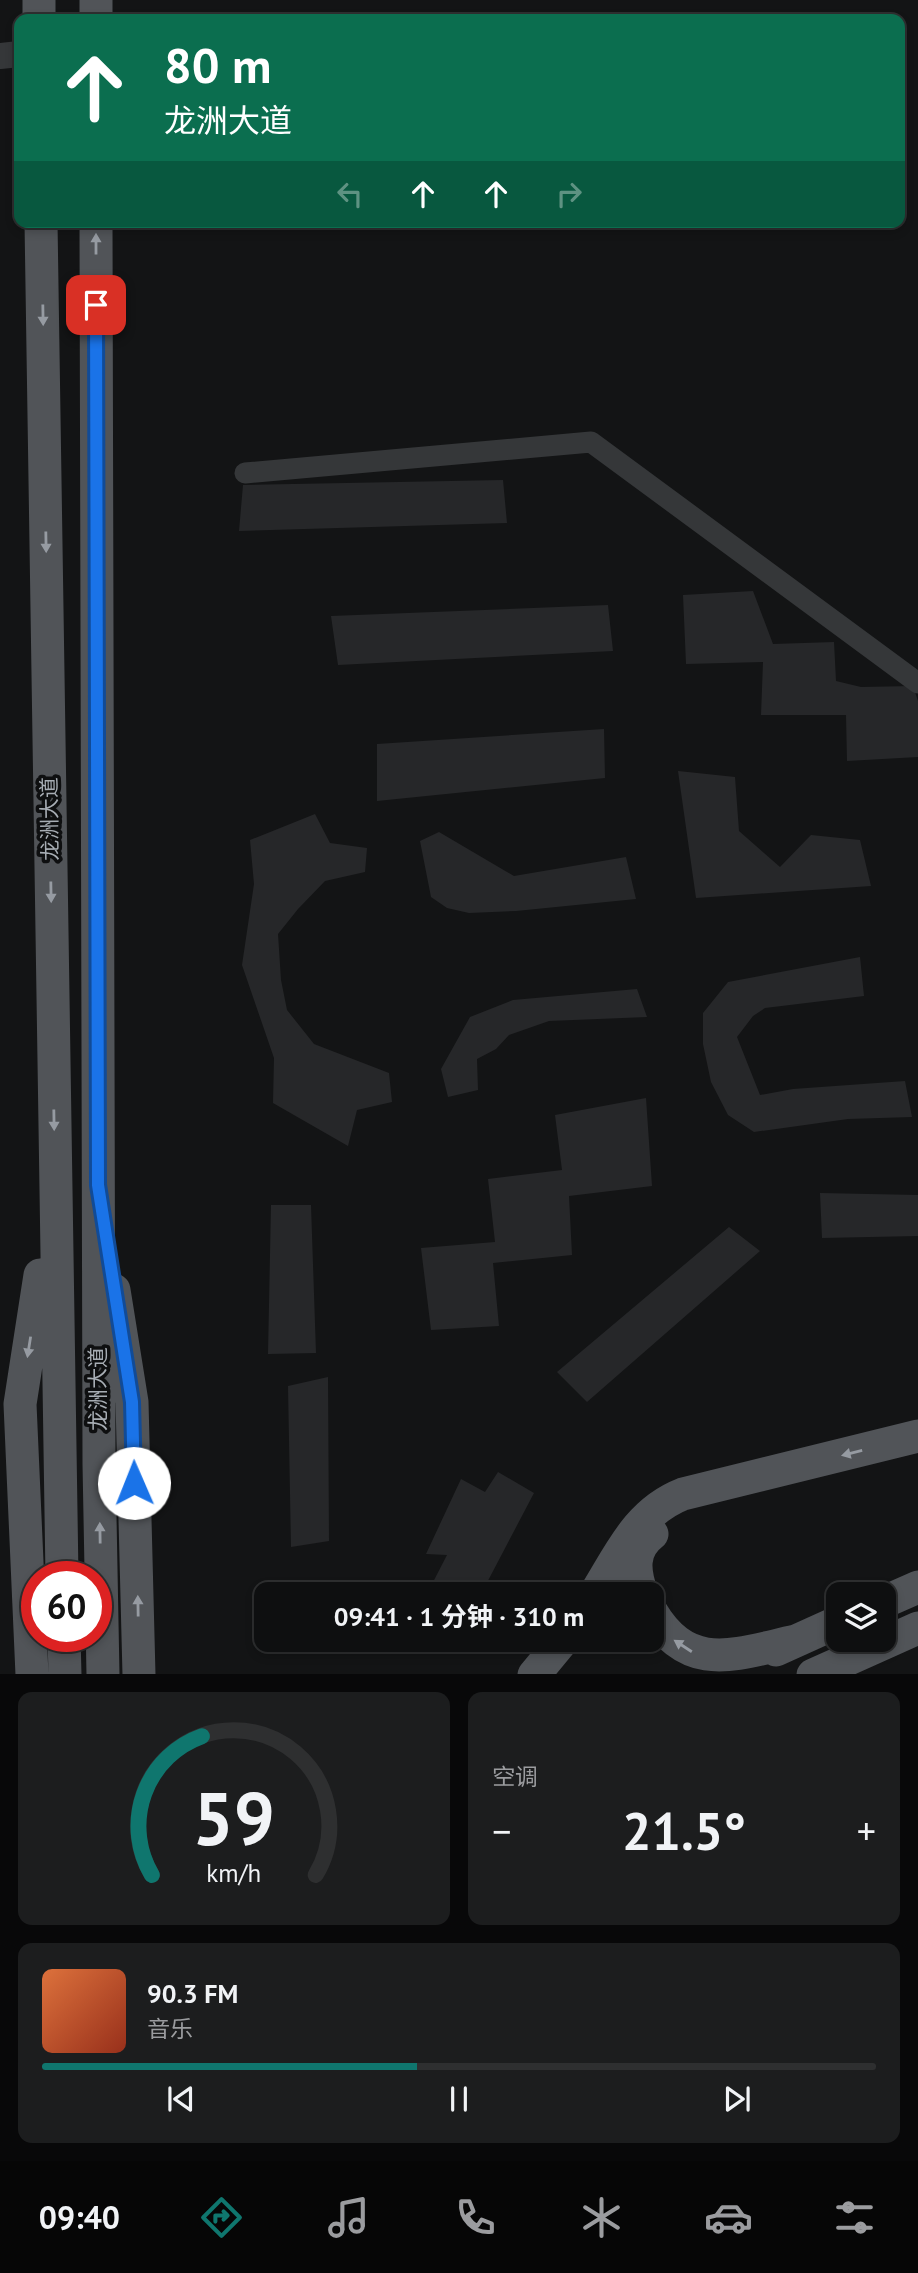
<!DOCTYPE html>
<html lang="zh">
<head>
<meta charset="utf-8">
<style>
  body { margin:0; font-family:"PT Sans","Noto Sans SC",sans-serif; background:#1c1d1e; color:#f1f3f6; height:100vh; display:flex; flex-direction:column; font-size:26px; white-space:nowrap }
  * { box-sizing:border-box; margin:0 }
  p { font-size:23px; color:#9b9c9f }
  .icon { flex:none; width:38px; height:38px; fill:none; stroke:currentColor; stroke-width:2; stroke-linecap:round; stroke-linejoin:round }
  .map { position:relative; height:1674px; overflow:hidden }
  .sheet { display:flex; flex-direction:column; gap:18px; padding:18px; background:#080809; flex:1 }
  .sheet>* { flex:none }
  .banner { position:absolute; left:14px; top:14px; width:891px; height:214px; border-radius:14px; box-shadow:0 4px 10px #0003,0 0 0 2px #2e2f30; background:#0b6e4f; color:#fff; overflow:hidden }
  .fabs { position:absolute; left:826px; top:1582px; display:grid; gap:14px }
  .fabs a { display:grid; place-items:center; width:70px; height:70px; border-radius:14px; background:#0e0f10; box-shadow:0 4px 10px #0003,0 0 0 2px #2e2f30; font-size:35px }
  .speed { position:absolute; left:21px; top:1561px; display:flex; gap:14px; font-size:35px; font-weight:700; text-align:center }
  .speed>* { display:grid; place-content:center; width:91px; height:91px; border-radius:50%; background:#0e0f10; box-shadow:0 4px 10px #0003,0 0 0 2px #2e2f30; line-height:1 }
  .speed .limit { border:10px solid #d22; background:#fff; color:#111 }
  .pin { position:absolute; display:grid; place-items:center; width:60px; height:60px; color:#fff; margin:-30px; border-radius:14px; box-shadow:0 4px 10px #0006 }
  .me { position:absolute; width:77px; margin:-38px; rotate:359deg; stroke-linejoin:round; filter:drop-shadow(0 0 5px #0008) }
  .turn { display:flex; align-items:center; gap:24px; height:147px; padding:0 35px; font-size:32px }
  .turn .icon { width:91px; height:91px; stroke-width:2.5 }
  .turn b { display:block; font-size:49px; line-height:60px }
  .lanes { display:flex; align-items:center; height:66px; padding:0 35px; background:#0003; justify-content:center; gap:35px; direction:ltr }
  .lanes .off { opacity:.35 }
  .big { font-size:52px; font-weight:700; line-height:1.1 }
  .sheet .widget { flex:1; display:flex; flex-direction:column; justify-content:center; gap:10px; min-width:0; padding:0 24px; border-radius:14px; background:#1c1d1e }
  .sheet .dial { align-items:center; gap:0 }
  .dial svg { height:182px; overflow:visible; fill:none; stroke:#2e2f30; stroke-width:7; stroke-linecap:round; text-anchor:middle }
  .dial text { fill:#f1f3f6; stroke:none }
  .song { display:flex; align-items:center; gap:21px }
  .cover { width:84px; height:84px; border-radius:10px; background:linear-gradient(135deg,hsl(20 70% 55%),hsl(10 70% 35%)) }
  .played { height:7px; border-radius:4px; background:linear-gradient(90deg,#0f766e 45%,#2e2f30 45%) }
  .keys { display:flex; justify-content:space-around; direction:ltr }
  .heat { display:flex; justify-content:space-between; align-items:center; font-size:38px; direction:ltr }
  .sheet .tiles { flex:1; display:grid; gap:18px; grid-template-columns:1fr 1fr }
  .widget:last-child { grid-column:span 2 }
  .trip { position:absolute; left:254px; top:1582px; width:410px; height:70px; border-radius:14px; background:#0e0f10; box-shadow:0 4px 10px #0003,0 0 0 2px #2e2f30; font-weight:700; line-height:70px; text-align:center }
  .tabs { display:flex; height:112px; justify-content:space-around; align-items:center; background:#060606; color:#9b9c9f }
  .tabs .icon { width:49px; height:49px }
  .tabs .current { color:#0f766e }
  .tabs b { font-size:32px; color:#f1f3f6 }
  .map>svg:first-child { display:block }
</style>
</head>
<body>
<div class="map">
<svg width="918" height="1675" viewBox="0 0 918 1675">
  <rect width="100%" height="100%" fill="#131415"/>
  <path fill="#262729" d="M503 480 507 523 239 531 243 485Z
    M753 591 773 644 834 642 836 681 861 687 913 686 918 701V757L847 761 846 715H761L763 662 686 664 683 595Z
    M608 605 613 651 338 665 331 616Z
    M604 729 605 778 377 801V744Z
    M678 771 735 777 739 831 780 867 811 835 860 840 871 886 696 898Z
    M315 814 330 843 367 848 365 872 325 881 298 909 278 934 281 980 287 1010 314 1044 389 1073 392 1102 357 1110 348 1146 273 1103 274 1058 242 965 254 884 250 840Z
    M439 832 514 876 626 857 636 899 516 911 469 913 447 908 431 897 420 841Z
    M860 957 864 996 765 1008 753 1016 737 1037 760 1095 793 1089 905 1081 912 1117 848 1119 754 1132 728 1115 711 1082 703 1044V1013L728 982Z
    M637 989 647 1017 549 1021 509 1035 496 1049 477 1059 478 1090 448 1097 441 1069 470 1017 513 1000Z
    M646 1098 652 1186 569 1196 572 1255 493 1263 499 1326 431 1330 421 1248 495 1242 488 1179 562 1170 555 1115Z
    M820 1193 918 1195V1236L822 1238Z
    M271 1205H311L316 1353 268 1354Z
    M729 1227 760 1251 587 1402 557 1372Z
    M328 1377 329 1541 291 1547 288 1386Z
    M498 1472 534 1493 481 1594H449L431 1586 447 1555 426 1554 461 1479 485 1492Z"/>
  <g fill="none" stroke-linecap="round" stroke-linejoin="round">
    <path stroke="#353739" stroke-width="21" d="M245 473 591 442 918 683"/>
    <path stroke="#353739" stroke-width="26" d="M0 56 19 54"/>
    <path stroke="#515458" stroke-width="33" d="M39 0V19
      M96 0V19
      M41 222 62 1577
      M96 222 99 1464 103 1675
      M114 1290 132 1402 139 1675
      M595 1594C620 1554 637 1512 683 1494L918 1436
      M642 1594C634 1572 631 1550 652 1534
      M884 1602 918 1587
      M651 1611C689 1675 735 1654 796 1641
      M64 1636 65 1675
      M776 1650 838 1622
      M32 1675 20 1404 40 1275
      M534 1675 563 1640
      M813 1675 918 1628"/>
  </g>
  <defs><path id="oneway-solid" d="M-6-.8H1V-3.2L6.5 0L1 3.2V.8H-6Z" transform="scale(1.75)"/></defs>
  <g fill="#969ba2">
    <use href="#oneway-solid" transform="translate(96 244) rotate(-90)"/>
    <use href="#oneway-solid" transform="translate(43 315) rotate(89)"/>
    <use href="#oneway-solid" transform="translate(46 542) rotate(89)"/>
    <use href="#oneway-solid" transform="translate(51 892) rotate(89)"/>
    <use href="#oneway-solid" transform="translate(54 1120) rotate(89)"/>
    <use href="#oneway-solid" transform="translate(29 1347) rotate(99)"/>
    <use href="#oneway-solid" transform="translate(852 1453) rotate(166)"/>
    <use href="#oneway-solid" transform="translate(100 1533) rotate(-91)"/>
    <use href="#oneway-solid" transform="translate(138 1606) rotate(-91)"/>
    <use href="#oneway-solid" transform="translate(683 1646) rotate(-147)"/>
  </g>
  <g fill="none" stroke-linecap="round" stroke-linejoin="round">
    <g stroke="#114b97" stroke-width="18">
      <path id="route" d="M96 305 98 1185 132 1402 134 1483"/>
    </g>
    <use href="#route" stroke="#1a73e8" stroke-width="12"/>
  </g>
  <g text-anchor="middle" stroke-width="7" stroke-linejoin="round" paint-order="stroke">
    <g font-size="21" fill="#a7adb4" stroke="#0e0f10">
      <text transform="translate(50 819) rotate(-91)" y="7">龙洲大道</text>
      <text transform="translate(98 1389) rotate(-90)" y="7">龙洲大道</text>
    </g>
  </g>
</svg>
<div class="fabs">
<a><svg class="icon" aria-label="layers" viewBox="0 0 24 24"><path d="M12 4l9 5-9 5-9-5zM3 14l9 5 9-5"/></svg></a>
</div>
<div class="speed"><div class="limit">60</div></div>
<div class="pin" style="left:96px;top:305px;background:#d93025"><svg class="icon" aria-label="arrive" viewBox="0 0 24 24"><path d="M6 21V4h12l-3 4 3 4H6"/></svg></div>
<svg class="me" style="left:134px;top:1483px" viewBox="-20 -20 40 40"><circle r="19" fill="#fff"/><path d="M0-13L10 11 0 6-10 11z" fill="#1a73e8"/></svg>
<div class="trip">09:41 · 1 分钟 · 310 m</div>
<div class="banner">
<div class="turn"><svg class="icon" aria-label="ahead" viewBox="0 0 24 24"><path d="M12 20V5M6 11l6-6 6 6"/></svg><div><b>80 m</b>龙洲大道</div></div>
<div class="lanes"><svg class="icon off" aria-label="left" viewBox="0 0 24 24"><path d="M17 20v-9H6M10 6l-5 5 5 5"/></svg><svg class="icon" aria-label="ahead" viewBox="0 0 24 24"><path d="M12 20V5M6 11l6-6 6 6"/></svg><svg class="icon" aria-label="ahead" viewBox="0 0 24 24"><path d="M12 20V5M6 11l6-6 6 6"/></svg><svg class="icon off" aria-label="right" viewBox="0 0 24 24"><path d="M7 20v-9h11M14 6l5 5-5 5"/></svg></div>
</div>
</div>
<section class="sheet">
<div class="tiles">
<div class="widget dial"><svg viewBox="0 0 100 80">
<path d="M14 69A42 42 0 1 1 86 69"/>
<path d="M14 69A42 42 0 0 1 36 8" stroke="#0f766e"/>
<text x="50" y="56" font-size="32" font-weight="700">59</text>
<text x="50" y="72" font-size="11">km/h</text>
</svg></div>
<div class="widget"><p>空调</p>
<div class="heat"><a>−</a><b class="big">21.5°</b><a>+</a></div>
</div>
<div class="widget">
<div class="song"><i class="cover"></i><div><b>90.3 FM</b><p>音乐</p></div></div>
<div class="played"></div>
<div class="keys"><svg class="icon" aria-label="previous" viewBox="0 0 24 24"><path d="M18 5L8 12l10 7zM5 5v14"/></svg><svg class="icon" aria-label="pause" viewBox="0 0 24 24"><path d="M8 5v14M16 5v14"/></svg><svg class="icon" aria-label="next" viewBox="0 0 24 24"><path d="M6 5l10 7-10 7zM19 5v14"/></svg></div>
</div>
</div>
</section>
<nav class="tabs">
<b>09:40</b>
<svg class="icon current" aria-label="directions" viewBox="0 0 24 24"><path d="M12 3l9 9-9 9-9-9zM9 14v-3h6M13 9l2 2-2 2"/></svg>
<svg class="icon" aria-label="music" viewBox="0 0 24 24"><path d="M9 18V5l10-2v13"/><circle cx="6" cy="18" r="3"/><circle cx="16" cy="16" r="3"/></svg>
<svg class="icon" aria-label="phone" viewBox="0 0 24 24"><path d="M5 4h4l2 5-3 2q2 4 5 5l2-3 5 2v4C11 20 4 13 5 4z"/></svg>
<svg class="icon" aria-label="climate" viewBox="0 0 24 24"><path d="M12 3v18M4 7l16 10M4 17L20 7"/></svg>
<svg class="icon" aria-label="car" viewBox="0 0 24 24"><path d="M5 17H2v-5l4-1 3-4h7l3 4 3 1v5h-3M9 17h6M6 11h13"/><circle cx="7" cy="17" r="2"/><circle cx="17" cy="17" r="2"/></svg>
<svg class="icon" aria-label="filters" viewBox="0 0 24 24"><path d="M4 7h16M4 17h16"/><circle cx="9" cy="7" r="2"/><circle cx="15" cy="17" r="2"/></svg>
</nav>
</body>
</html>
